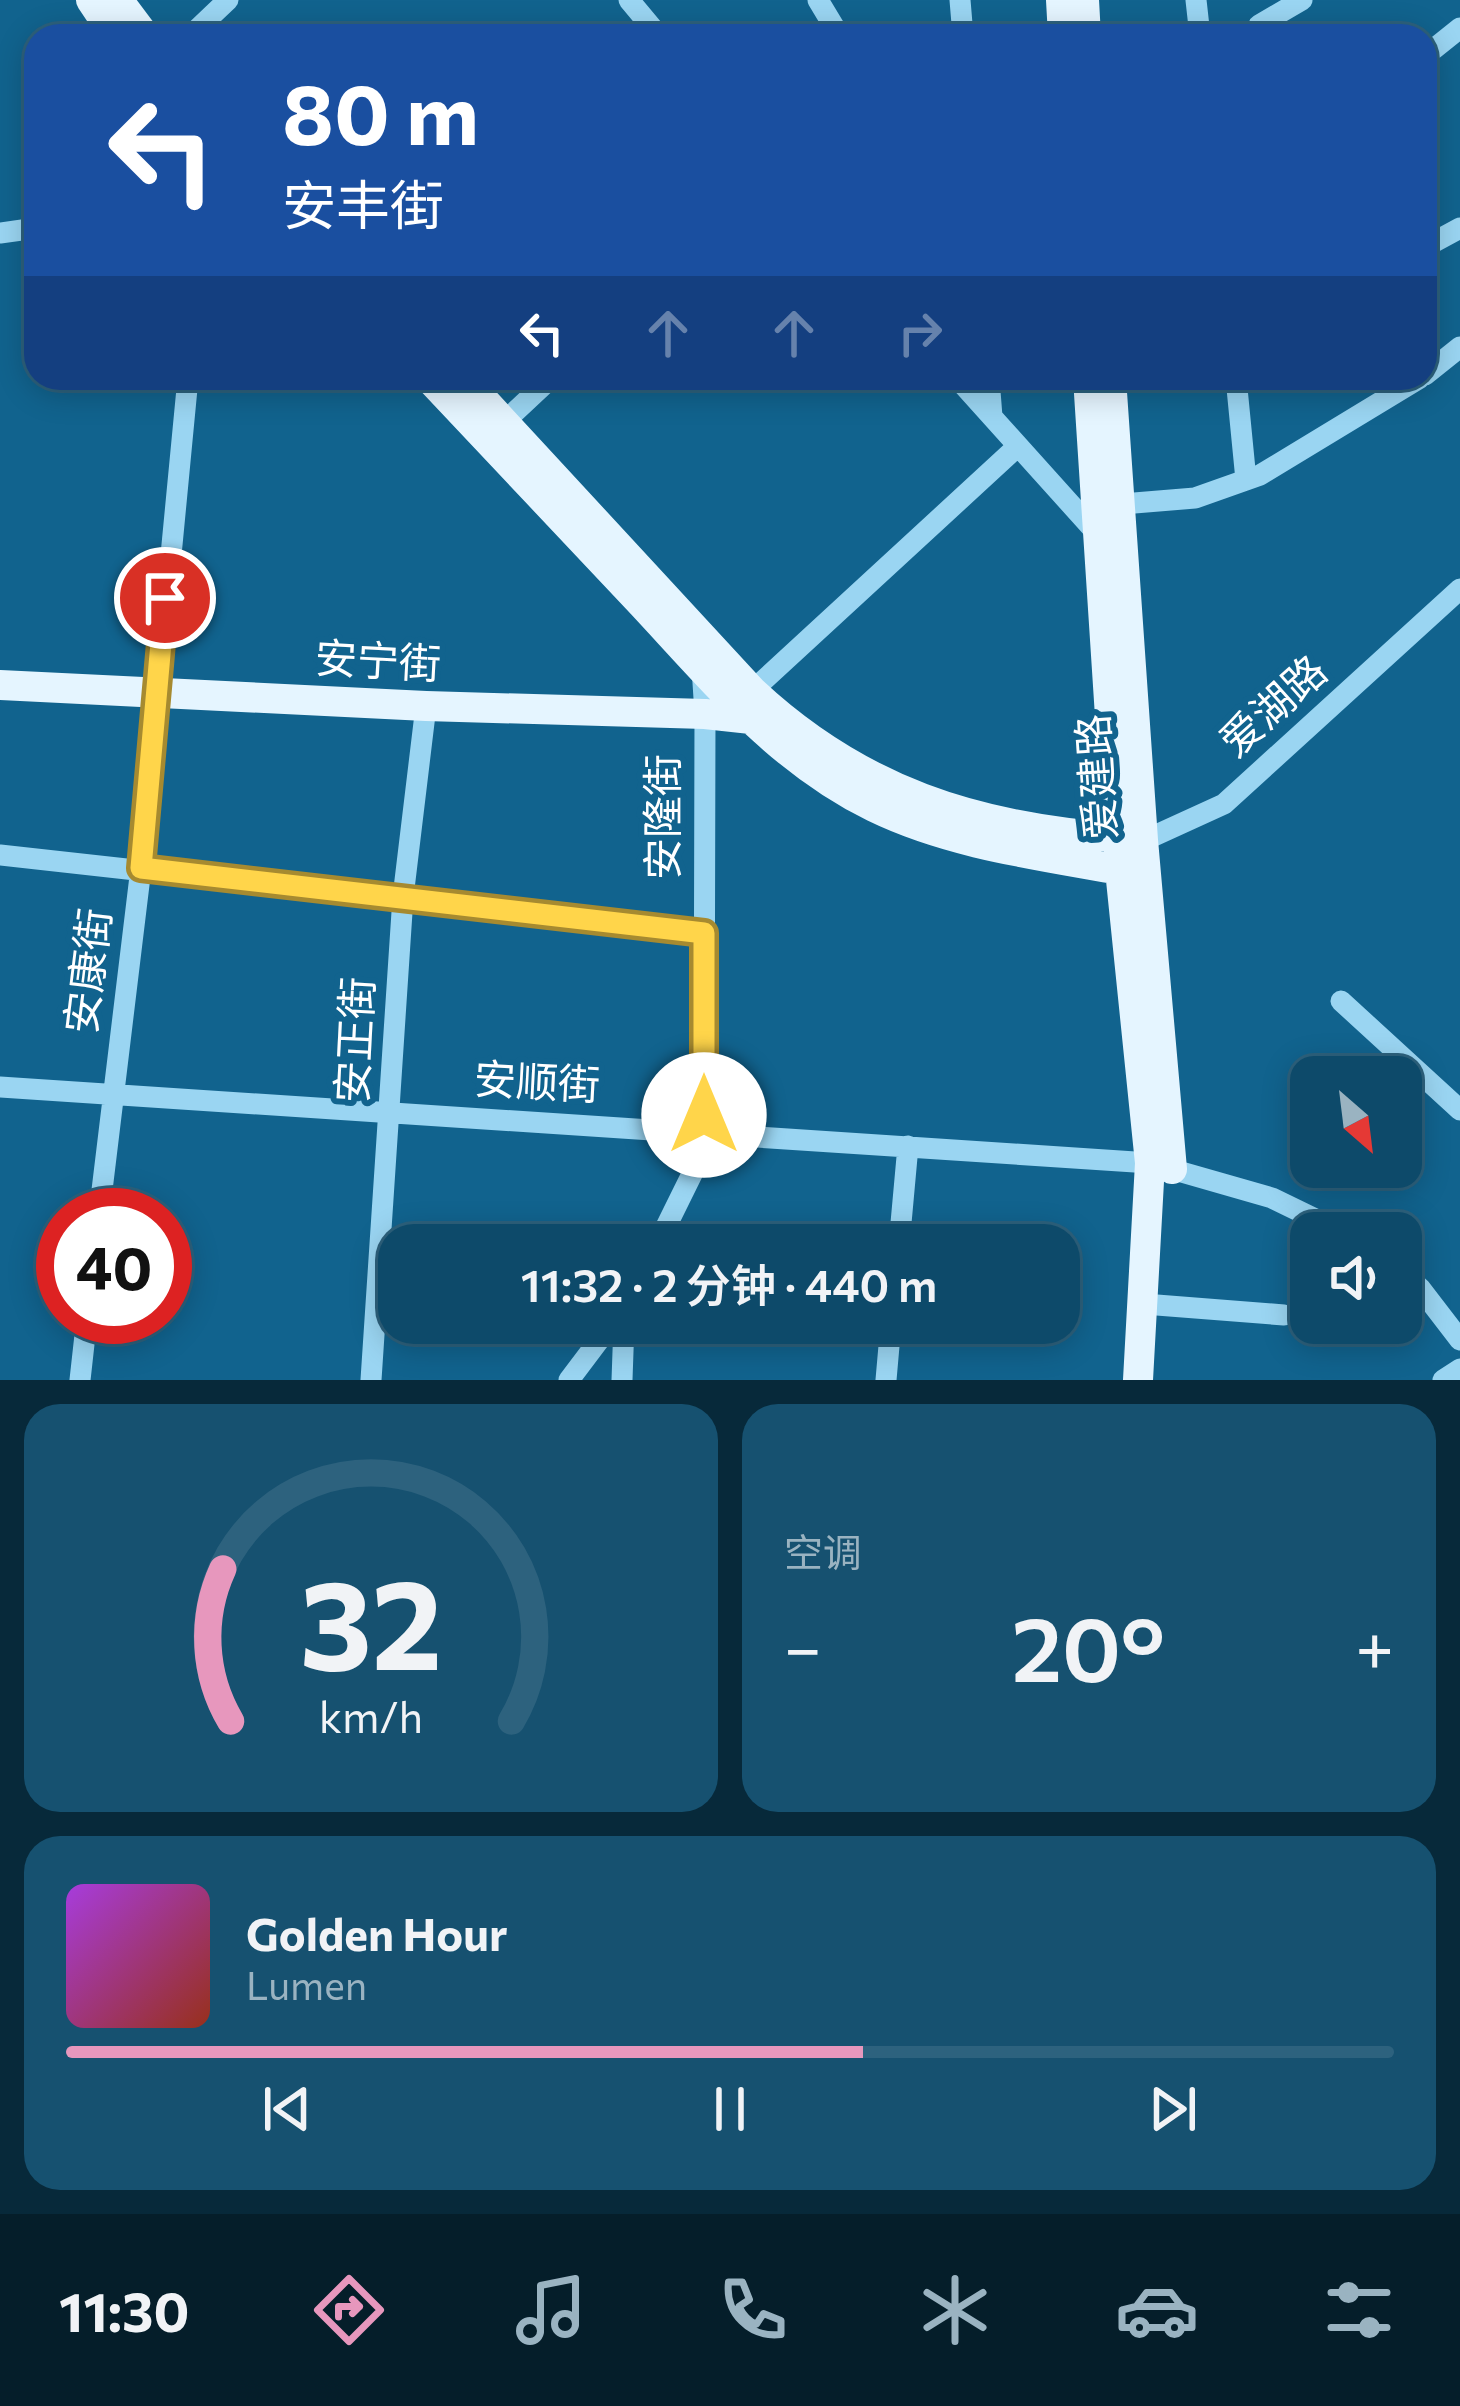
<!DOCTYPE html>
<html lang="zh">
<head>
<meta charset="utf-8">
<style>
  body { margin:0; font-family:Commissioner,"Noto Sans SC",sans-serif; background:#165170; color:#f1f3f6; height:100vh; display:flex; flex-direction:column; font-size:45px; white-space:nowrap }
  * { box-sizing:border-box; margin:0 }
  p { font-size:39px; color:#9ab3c1 }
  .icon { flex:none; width:66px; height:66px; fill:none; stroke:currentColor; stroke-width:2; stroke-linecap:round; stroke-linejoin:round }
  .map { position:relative; height:1380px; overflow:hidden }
  .panel { display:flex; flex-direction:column; gap:24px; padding:24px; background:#07293a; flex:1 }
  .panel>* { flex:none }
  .guide { position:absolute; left:24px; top:24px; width:1413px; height:366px; border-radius:36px; box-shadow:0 6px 30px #0003,0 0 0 3px #2d627e; background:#1a4fa0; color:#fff; overflow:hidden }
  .needle { width:78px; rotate:152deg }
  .tools { position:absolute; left:1290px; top:1056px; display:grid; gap:24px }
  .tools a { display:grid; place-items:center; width:132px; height:132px; border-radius:24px; background:#0d4a6a; box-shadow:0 6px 30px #0003,0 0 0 3px #2d627e; font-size:60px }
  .speed { position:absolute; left:36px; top:1188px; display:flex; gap:24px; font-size:60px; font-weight:700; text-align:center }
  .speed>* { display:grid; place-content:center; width:156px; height:156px; border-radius:50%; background:#0d4a6a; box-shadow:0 6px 30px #0003,0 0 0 3px #2d627e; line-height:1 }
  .speed .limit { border:18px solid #d22; background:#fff; color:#111 }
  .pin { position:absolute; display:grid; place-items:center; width:102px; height:102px; color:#fff; margin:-51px; border:6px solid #fff; border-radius:50%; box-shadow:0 3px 12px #0007 }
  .me { position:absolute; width:132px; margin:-66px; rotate:0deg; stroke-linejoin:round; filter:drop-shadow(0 0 9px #0008) }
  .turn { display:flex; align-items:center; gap:42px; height:252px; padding:0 60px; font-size:54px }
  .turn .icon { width:156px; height:156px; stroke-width:2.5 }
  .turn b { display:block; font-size:84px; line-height:102px }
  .lanes { display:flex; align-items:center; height:114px; padding:0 60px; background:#0003; justify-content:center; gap:60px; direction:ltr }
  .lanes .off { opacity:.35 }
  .big { font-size:90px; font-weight:600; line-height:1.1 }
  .panel .widget { flex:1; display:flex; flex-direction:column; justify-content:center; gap:18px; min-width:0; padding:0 42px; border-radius:36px; background:#165170 }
  .panel .dial { align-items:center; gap:0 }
  .dial svg { height:312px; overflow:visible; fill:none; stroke:#2d627e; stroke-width:7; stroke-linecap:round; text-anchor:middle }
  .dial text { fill:#f1f3f6; stroke:none }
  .song { display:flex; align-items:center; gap:36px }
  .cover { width:144px; height:144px; border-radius:18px; background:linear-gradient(135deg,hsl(280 70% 55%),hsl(10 70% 35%)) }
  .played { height:12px; border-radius:6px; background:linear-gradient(90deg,#e797bd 60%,#2d627e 60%) }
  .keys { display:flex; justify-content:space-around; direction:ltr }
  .heat { display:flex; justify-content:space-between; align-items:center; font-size:66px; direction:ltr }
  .panel .tiles { flex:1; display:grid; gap:24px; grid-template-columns:1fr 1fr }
  .widget:last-child { grid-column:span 2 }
  .trip { position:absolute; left:378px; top:1224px; width:702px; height:120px; border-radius:36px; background:#0d4a6a; box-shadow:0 6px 30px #0003,0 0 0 3px #2d627e; font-weight:600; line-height:120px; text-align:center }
  .tabs { display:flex; height:192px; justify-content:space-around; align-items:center; background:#051e2a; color:#9ab3c1 }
  .tabs .icon { width:84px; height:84px }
  .tabs .current { color:#e797bd }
  .tabs b { font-size:54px; color:#f1f3f6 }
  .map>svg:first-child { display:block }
</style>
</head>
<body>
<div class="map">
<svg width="1460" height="1380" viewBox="0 0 1460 1380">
  <rect width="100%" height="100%" fill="#11638e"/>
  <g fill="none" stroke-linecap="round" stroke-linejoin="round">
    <path stroke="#9ad5f2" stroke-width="21" d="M629 0 659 36
      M818 0 836 30 833 36
      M960 0 963 36
      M1196 0 1200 36
      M1259 25 1302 0
      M190 36 228 0
      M1425 56 1460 28
      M0 233 36 228
      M1425 247 1460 228
      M1425 375 1460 347
      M957 378 1101 538
      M989 378 992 417
      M1236 378 1246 480
      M504 422 551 378
      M1110 505 1195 498 1260 475 1420 378
      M752 691 1018 446
      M1132 846 1224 804 1460 589
      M0 855 704 933
      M1341 1001 1460 1110
      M0 1087 1150 1163 1272 1198 1344 1233
      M99 1215 141 868 188 378
      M657 1245 696 1166 704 1131 705 714 702 667
      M899 1245 908 1146
      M1401 1270 1420 1288 1460 1340
      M1144 1304 1284 1315
      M80 1380 87 1317
      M371 1380 403 897 426 706
      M569 1380 612 1323
      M622 1380 624 1323
      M886 1380 891 1323
      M1443 1380 1460 1369"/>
    <path stroke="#e5f5ff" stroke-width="30" d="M91 0 115 36
      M118 0 145 36
      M1061 0 1063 36
      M1084 0 1086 36
      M429 378C500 453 571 529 642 604 712 679 779 761 874 807 950 844 1037 855 1120 870
      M463 378 752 691C859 791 976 828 1120 838
      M1088 378 1120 870 1150 1163 1138 1380
      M1111 378 1143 840 1172 1169
      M0 685 426 706 705 714 751 719"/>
  </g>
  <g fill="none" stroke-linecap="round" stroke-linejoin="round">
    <g stroke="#a68a30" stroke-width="30">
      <path id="route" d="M165 598 141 868 704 933V1115"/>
    </g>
    <use href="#route" stroke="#ffd54a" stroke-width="21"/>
  </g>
  <g text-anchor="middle" stroke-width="12" stroke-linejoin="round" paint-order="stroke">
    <g font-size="42" fill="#fff" stroke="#11638e">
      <text transform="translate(378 661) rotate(3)" y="15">安宁街</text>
      <text transform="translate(1273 706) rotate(-42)" y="15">爱湖路</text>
      <text transform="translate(1097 777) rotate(-94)" y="15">爱建路</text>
      <text transform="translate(663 817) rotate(-90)" y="15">安隆街</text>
      <text transform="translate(88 971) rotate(-83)" y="15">安康街</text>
      <text transform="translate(355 1040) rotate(-87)" y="15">安正街</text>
      <text transform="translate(537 1082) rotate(3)" y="15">安顺街</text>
    </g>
  </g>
</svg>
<div class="tools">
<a><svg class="needle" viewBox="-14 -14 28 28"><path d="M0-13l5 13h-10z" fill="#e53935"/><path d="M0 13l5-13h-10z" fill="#9ab3c1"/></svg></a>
<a><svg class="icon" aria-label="sound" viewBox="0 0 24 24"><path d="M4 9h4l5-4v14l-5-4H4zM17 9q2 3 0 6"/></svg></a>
</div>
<div class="speed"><div class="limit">40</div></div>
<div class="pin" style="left:165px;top:598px;background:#d93025"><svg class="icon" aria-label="arrive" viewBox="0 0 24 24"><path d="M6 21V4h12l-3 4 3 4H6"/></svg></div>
<svg class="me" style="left:704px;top:1115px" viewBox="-20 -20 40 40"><circle r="19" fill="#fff"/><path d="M0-13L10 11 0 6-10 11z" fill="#ffd54a"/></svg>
<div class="trip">11:32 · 2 分钟 · 440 m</div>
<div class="guide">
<div class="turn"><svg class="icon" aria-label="left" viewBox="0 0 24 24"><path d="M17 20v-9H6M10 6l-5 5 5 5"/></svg><div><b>80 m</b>安丰街</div></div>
<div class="lanes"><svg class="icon" aria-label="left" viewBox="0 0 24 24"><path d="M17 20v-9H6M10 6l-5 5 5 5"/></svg><svg class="icon off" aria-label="ahead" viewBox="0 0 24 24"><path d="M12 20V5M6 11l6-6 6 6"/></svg><svg class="icon off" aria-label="ahead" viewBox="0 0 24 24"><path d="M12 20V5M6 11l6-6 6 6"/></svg><svg class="icon off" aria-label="right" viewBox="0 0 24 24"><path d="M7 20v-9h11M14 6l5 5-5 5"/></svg></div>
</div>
</div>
<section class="panel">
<div class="tiles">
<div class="widget dial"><svg viewBox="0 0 100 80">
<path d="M14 69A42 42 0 1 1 86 69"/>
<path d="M14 69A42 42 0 0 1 12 30" stroke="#e797bd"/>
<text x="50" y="56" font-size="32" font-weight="700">32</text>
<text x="50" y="72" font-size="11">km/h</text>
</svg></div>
<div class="widget"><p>空调</p>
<div class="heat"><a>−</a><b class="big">20°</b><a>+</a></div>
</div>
<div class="widget">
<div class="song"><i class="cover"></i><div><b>Golden Hour</b><p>Lumen</p></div></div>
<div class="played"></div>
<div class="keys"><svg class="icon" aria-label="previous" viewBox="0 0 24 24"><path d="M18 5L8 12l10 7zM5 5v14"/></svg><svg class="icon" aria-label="pause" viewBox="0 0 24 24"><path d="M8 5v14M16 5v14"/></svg><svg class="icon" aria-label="next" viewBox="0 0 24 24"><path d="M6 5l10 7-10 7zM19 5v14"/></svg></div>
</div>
</div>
</section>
<nav class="tabs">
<b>11:30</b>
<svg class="icon current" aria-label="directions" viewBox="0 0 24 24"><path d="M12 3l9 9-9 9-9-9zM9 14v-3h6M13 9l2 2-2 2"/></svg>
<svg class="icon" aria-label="music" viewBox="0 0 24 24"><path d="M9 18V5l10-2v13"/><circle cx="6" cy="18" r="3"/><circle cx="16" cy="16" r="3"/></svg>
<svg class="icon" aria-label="phone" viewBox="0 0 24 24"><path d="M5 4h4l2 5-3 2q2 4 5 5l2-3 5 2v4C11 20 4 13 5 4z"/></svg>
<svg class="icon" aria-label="climate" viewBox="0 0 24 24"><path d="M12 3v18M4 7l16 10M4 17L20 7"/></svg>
<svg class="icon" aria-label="car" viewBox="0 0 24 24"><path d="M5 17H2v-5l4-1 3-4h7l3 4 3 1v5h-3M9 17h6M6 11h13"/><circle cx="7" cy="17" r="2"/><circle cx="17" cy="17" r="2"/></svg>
<svg class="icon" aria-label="filters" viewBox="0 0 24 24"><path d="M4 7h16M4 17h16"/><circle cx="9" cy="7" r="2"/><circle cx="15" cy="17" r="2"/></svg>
</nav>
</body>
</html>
